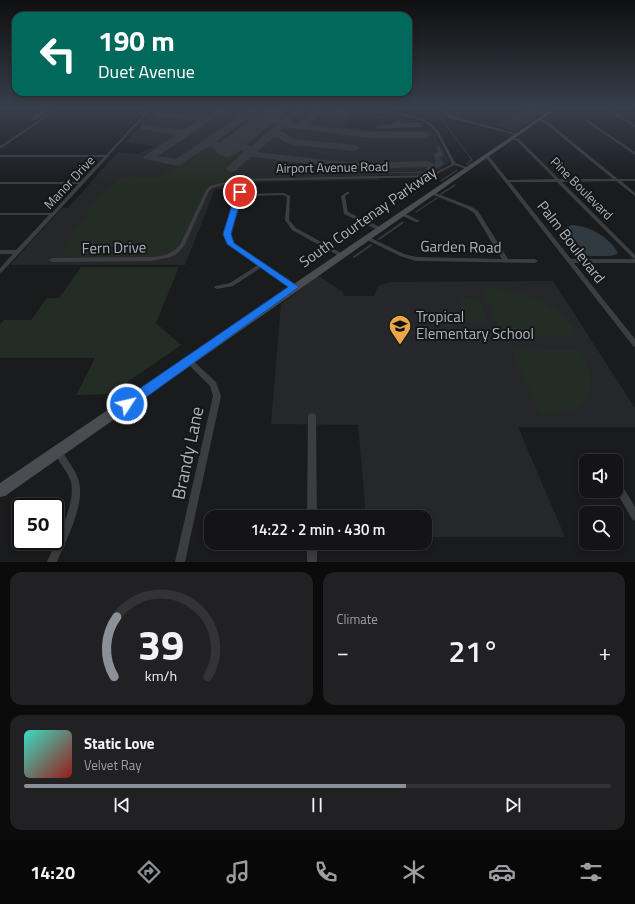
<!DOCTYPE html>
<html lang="en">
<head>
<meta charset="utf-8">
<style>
  body { margin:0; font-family:"Titillium Web",sans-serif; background:#212123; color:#f1f3f6; height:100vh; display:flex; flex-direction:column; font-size:15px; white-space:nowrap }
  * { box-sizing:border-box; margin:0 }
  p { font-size:13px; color:#9d9ea1 }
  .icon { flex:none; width:22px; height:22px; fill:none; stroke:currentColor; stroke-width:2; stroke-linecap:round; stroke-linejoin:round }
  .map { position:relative; height:562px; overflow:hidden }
  .drawer { display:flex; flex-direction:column; gap:10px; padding:10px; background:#0b0b0c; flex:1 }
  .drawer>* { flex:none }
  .guide { position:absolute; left:12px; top:12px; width:400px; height:84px; border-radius:12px; box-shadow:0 2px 6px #0003,0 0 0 1px #333335; background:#00695c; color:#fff; overflow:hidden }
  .controls { position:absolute; left:579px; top:454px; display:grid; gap:8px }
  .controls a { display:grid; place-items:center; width:44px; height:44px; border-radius:8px; background:#141416; box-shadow:0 2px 6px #0003,0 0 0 1px #333335; font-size:20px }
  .speed { position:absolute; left:12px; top:498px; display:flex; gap:8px; font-size:20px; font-weight:700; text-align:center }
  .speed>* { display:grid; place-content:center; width:52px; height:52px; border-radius:50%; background:#141416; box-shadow:0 2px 6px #0003,0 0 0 1px #333335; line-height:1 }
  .speed .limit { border:2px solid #111; border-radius:6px; background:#fff; color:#111 }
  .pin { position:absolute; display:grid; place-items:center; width:34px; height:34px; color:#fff; margin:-17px; border:2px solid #fff; border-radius:50%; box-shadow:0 1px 4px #0007 }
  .me { position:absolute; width:44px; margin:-22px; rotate:55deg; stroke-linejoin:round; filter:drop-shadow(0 0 3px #0008) }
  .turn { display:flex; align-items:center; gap:14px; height:84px; padding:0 20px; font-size:18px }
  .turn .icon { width:52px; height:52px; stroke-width:2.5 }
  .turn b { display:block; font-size:28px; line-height:34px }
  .big { font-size:30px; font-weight:600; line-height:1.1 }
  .drawer .widget { flex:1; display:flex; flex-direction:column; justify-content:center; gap:6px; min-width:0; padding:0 14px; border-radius:12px; background:#212123 }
  .drawer .dial { align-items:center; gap:0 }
  .dial svg { height:104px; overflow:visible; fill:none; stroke:#333335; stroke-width:7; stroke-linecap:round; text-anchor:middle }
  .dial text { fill:#f1f3f6; stroke:none }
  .song { display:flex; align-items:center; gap:12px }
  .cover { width:48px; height:48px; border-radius:6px; background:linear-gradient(135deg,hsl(170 70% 55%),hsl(0 70% 35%)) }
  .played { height:4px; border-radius:2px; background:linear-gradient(90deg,#8c9099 65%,#333335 65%) }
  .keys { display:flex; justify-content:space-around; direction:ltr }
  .heat { display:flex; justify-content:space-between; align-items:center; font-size:22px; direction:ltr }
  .drawer .tiles { flex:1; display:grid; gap:10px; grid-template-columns:1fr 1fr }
  .widget:last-child { grid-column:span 2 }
  .trip { position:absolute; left:204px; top:510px; width:228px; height:40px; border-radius:12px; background:#141416; box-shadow:0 2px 6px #0003,0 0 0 1px #333335; font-weight:600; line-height:40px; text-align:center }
  .tabs { display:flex; height:64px; justify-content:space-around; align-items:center; background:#080809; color:#9d9ea1 }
  .tabs .icon { width:28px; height:28px }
  .tabs .active { color:#8c9099 }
  .tabs b { font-size:18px; color:#f1f3f6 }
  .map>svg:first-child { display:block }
</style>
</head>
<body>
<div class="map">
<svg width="635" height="562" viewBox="0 0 635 562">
  <rect width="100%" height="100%" fill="#1a1b1d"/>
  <path fill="#26272a" d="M158 107H381L378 111 356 108 343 127 372 130H433L450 162 433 173 426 175H378L379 180 237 182 233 189H215L185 265H10L62 208H68L118 152 137 154 154 147 141 144 125 143Z
    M318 275 343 292 344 296H374L378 286 390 282 553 281 635 408V427H518L565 537H425V517H366L358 425 271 424 281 304Z"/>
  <path fill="#242d25" d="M524 110 540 114 515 132 495 125Z
    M208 147 242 151 244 154 222 172 252 178 231 179 208 186 178 248 155 257 65 258 61 256C71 236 100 187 121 179 134 173 150 181 163 175 179 168 192 153 208 147Z
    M81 267H179L156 323 181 345 110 394 76 395 95 358H0V325L4 320H31L47 298H59Z
    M481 288C515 287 563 302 577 336H511L501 331Z
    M457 298H478L489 323H466Z
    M450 311 456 327H443L437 312Z
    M517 349 580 350C604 389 588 421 540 412L513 355Z"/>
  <path fill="#313a40" d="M33 107H57L36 120H31L34 118 32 115 40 112 32 109Z
    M400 119H402L400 121 401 123 418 122 423 127 379 129 374 126 392 124Z
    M436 146 440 147 443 156 439 158 444 164 429 173H375L376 172H425L427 167 436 163 434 154 438 151Z
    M571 225C588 225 610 237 618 253 612 257 606 256 599 256 580 257 565 252 562 230L564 228Z"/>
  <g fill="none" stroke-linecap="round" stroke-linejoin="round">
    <path stroke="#313a40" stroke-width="1" d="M432 107 471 158"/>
    <path stroke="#313a40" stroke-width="1.5" d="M467 164 472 160 470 157
      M441 181 457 170
      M441 194 455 185
      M416 212 437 198
      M400 224 403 222"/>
    <path stroke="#313a40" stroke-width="2" d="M379 239 402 223
      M354 257 371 245"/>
    <path fill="#36373a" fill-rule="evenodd" d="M221 107H231L158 156 176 159 251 108H257L258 110 252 115 283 119 297 107H306L290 122 299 124 318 107H327L309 125 370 132H426L431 135 426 138H370L284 127 280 131 284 132 295 139 355 145 360 148 355 151 293 145 284 142 279 137 273 138 257 152 352 163 428 161 434 164 428 167 352 169 251 157 235 171 231 172 225 169 244 152 233 147 225 149 207 147 178 166 144 159 143 157 176 135 141 129V125L184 130 199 121 159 117 155 114 156 112 206 116ZM246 120 277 124 252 146 243 144 235 140 225 143 215 142Z
      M340 107H349L341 116H335L334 114Z"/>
    <path fill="#36373a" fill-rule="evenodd" d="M268 107H291L236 154 227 157 218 154 214 149 218 144Z"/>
    <path fill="#3c3d41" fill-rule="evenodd" d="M59 107H61L0 149V146Z
      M151 107H153L109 155V157H108L2 272 0 273V268L13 254H0V250H16L49 215H0V213H52L78 184H0V182H80L104 157H0V155H106Z
      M439 107H441L446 112 452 116 518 134 516 135 450 118 444 114Z
      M522 107H525L547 114 546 115 529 111Z
      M602 107H605L635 125V127Z
      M363 110C386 111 425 112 439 132L455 163 469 168 467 169 454 165 431 177 236 181 212 188 209 191 184 246 178 253 171 257 152 261 52 262 49 260 52 258 152 257C163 256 172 254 180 245L206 190 210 186 236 179 430 175 452 164 436 132C422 112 384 114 362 112Z
      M538 118 548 122 618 179H635V181H621L635 193V196L616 181 562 182 635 255V263H574L635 339V347L633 346 484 155 487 154 508 180 555 179 517 141 511 139V137H512L519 139 559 179H613L546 124 537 120V118ZM510 182H557L634 259H571Z
      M586 119 635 152V155L585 121V119Z
      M241 184 244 185 241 194 284 193 290 196 289 220 296 228 343 254 344 255 343 256H339L292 230 285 220 287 197 283 195 241 196 229 234 233 243 297 287 296 288H292L262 267 233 286 217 289 215 288 214 287 215 286 230 283 258 265 229 245 225 234Z
      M347 192H348L350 193 345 196 348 212 382 228V230H378L344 214 341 196Z
      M431 192H433L472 207 478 211 508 259H535L538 261 535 263 416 261 400 256 365 239V237H369L404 254 416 257 502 259 474 213 468 209 431 194Z
      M400 213H404L420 221 418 222H416L400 215Z
      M189 358 191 359 216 382 221 396 185 562H175L213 396 210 386 187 363 186 361 187 359Z
      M312 413 315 414 316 416 317 517H307L308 416 309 414Z
      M58 448 61 449C67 460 76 470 79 482 85 505 66 540 57 562H47C56 540 76 506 71 482 68 471 58 462 54 452L55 449Z
      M620 486 623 487 635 507V521L632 519 617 493 616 491 617 487Z
      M307 543H317V562H307Z"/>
    <path fill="#4a4c51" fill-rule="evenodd" d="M555 107H559L5 496 0 497V483Z"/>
  </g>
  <linearGradient id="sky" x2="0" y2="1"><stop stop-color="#0e0f10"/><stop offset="0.58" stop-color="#383f4c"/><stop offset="1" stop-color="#383f4c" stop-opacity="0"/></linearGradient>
  <rect width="635" height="185" fill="url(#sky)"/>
  <path fill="#1a73e8" stroke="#114b97" d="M240 190 243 192 231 234 234 243 299 287 131 408 127 409 123 408 121 404 123 400 288 287 227 244 223 234 236 192Z"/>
  <defs>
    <g id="school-pin" transform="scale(1.15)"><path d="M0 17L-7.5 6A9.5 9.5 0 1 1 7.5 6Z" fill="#e8a847" stroke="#151618"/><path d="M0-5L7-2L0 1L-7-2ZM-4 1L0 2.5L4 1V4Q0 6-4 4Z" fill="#111"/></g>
  </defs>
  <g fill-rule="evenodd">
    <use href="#school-pin" x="400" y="326"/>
  </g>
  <g text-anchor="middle" stroke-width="4" stroke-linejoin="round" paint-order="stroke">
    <g font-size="13" fill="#aeb3bb" stroke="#151618">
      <text transform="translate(332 167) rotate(-1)" y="5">Airport Avenue Road</text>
      <text transform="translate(69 182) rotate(-47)" y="5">Manor Drive</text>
      <text transform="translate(582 188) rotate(45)" y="5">Pine Boulevard</text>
    </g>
    <g font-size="15" fill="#aeb3bb" stroke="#151618">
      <text transform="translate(368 217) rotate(-35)" y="5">South Courtenay Parkway</text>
      <text transform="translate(571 242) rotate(52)" y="5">Palm Boulevard</text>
      <text transform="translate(461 247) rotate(1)" y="5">Garden Road</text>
      <text transform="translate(114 248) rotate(-1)" y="5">Fern Drive</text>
    </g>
    <g font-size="15" fill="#aeb3bb" stroke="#151618" text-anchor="start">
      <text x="416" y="322">Tropical<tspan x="416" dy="17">Elementary School</tspan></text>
    </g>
    <g font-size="18" fill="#aeb3bb" stroke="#151618">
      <text transform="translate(188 453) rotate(-78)" y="6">Brandy Lane</text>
    </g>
  </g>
</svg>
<div class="controls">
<a><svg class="icon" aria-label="sound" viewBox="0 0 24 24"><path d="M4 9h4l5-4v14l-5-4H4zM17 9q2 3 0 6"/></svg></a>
<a><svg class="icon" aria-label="search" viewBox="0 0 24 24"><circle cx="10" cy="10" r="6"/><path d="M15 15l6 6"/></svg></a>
</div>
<div class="speed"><div class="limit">50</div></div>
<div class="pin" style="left:240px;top:192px;background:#d93025"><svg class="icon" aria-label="arrive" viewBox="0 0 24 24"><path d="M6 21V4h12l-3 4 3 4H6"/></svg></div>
<svg class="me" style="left:127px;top:404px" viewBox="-20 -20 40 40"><circle r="17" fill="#1a73e8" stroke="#fff" stroke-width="3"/><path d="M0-11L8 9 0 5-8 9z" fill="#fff"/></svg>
<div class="trip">14:22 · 2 min · 430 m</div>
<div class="guide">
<div class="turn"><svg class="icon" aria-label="left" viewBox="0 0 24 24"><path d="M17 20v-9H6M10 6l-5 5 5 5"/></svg><div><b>190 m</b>Duet Avenue</div></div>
</div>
</div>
<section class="drawer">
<div class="tiles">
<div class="widget dial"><svg viewBox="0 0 100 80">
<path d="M14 69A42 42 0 1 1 86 69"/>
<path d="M14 69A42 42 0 0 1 16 23" stroke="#8c9099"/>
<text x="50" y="56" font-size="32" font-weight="700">39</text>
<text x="50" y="72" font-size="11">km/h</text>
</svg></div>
<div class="widget"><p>Climate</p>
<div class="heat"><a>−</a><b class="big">21°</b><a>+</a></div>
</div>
<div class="widget">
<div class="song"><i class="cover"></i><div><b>Static Love</b><p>Velvet Ray</p></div></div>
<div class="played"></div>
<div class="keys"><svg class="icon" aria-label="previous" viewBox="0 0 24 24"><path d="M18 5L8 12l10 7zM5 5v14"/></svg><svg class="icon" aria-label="pause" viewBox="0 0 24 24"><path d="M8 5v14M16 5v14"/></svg><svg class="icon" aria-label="next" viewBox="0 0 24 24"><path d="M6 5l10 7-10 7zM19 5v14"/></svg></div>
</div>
</div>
</section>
<nav class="tabs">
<b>14:20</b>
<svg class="icon active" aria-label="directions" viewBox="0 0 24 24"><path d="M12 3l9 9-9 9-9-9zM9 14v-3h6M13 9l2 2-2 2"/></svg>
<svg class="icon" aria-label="music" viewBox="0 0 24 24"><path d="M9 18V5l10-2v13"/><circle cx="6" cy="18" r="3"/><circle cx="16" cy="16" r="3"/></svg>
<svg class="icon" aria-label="phone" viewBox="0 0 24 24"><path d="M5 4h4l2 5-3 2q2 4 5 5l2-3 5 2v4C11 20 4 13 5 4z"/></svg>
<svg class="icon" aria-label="climate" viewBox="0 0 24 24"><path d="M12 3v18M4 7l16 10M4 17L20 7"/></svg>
<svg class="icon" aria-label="car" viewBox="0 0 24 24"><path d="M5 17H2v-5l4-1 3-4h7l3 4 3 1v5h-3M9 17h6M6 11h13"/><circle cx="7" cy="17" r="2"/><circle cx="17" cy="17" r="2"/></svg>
<svg class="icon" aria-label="filters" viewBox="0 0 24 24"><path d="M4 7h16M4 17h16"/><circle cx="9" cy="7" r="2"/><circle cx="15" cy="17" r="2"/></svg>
</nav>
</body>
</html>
